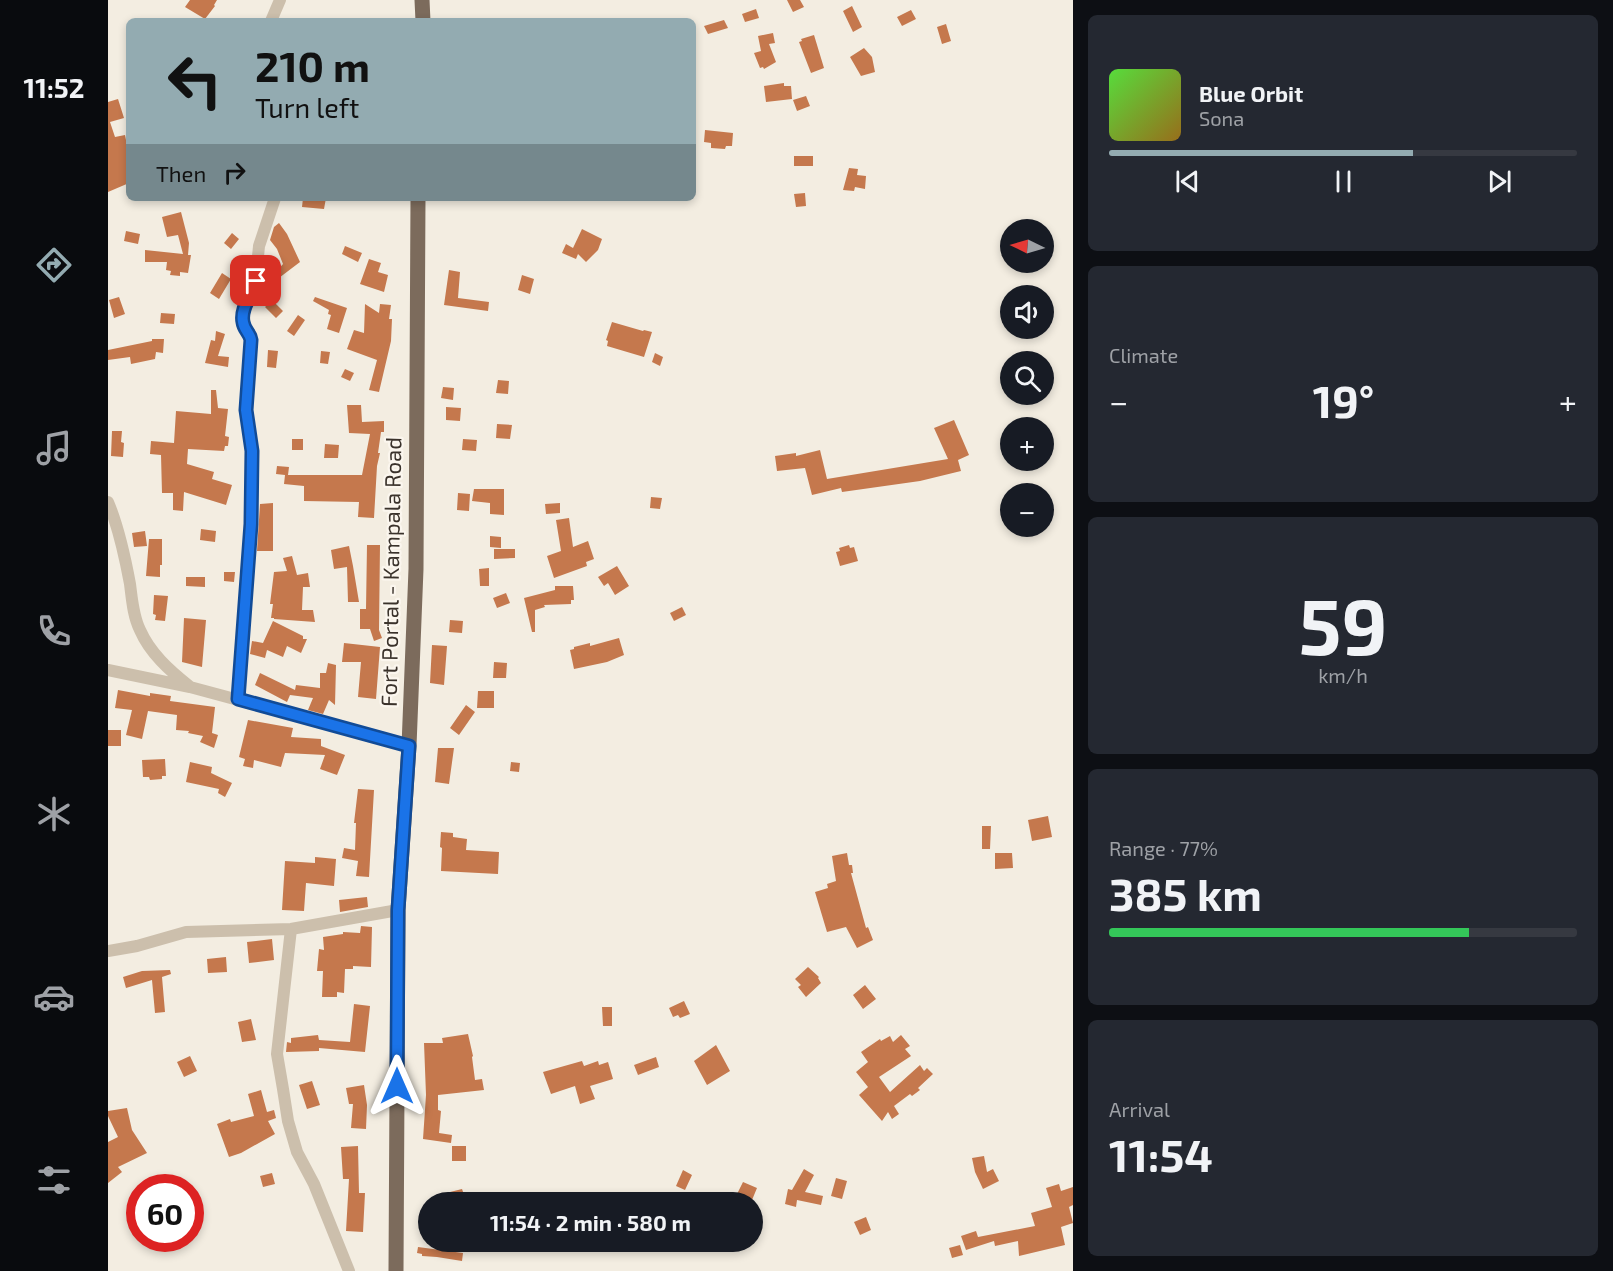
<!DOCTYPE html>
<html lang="en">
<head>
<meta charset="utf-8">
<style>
  body { margin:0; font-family:"Exo 2",sans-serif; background:#242831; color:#f1f3f6; height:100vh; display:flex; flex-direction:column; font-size:22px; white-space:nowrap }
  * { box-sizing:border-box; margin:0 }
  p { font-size:20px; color:#9ea1a6 }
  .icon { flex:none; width:33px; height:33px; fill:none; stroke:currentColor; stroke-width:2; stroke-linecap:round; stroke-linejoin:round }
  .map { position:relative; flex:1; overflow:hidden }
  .panel { display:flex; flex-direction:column; gap:15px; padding:15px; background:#0d0f14; width:540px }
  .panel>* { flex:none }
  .banner { position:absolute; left:18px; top:18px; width:570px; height:183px; border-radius:9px; box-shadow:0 3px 9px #0003; background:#93abb1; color:#111; overflow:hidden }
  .needle { width:39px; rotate:275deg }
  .tools { position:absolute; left:892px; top:219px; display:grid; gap:12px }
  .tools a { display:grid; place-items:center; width:54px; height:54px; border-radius:50%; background:#171b24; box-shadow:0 3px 9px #0003; font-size:30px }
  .speed { position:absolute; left:18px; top:1174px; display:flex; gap:12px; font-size:30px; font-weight:700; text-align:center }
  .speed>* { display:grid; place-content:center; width:78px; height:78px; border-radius:50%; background:#171b24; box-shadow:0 3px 9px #0003; line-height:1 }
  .speed .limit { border:9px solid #d22; background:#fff; color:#111 }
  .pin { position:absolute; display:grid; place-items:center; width:51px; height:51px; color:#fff; margin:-26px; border-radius:12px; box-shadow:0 3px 9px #0006 }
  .me { position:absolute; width:66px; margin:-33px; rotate:0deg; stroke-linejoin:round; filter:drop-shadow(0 0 4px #0008) }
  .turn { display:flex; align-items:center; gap:21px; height:126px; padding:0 30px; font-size:27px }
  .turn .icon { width:78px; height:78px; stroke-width:2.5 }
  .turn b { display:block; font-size:42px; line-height:51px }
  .then { display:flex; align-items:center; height:57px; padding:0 30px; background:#0003; gap:12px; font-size:22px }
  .big { font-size:45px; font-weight:700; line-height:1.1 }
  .panel .widget { flex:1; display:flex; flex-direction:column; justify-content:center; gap:9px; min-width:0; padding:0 21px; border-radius:9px; background:#242831 }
  .panel .dial { align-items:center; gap:0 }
  .dial b { font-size:78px; line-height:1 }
  .song { display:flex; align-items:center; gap:18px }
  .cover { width:72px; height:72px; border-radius:9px; background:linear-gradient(135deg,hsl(110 70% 55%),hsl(40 70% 35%)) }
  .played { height:6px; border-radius:3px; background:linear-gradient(90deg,#93abb1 65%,#363941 65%) }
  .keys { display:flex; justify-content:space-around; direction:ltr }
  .heat { display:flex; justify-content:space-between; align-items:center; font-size:33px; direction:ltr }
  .charge { height:9px; border-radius:4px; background:linear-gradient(90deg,#34c759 77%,#363941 0) }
  .trip { position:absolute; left:310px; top:1192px; width:345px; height:60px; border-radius:30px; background:#171b24; box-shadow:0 3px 9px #0003; font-weight:700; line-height:60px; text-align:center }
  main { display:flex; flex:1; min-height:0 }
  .tabs { display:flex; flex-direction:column; width:108px; justify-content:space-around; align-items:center; background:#090b0e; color:#9ea1a6 }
  .tabs .icon { width:42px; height:42px }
  .tabs .current { color:#93abb1 }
  .tabs b { font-size:27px; color:#f1f3f6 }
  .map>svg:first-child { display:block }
</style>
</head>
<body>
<main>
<nav class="tabs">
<b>11:52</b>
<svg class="icon current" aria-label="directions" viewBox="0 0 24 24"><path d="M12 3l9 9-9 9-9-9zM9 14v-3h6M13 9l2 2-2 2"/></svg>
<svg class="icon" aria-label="music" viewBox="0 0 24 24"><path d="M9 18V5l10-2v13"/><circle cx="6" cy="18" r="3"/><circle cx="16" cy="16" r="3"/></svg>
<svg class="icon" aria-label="phone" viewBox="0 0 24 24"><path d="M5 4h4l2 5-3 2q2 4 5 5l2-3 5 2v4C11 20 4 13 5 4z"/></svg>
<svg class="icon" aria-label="climate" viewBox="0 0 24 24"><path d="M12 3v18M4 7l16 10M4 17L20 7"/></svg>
<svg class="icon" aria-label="car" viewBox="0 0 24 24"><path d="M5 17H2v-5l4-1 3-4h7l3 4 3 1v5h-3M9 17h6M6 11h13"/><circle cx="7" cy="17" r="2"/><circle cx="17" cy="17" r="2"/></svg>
<svg class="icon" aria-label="filters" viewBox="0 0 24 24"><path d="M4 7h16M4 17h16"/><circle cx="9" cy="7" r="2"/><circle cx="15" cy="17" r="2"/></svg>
</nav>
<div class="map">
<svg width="965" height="1271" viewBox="0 0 965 1271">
  <rect width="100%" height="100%" fill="#f3ede1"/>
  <path fill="#c5784d" d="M82 0H109L106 5 107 6 97 19 77 7Z
    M679 0H692L696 7 685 12Z
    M744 6 754 27 745 32 735 11Z
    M648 9 651 18 637 22 634 14Z
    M803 10 808 19 794 26 789 17Z
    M616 20 620 28 600 34 596 26Z
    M838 24 843 41 834 44 829 27Z
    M665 33 667 43 661 44 668 62 656 69 655 67 652 68 646 53 653 51 650 36Z
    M706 35 716 68 703 73 691 42 694 41 693 39Z
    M756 48 764 57 767 72 753 76 742 57Z
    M676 83V86H683L684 99 658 102 656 86Z
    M698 96 702 106 689 111 685 100Z
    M10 99 16 118 2 122 7 137 17 135 21 155V183L0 192V102Z
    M597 130 625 133 624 146H618L617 149 603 148V143L596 142Z
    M686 156H705V166H686Z
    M741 168 750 169 749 175 758 176 757 189 747 187 746 191 735 190Z
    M697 193 698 206 688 207 686 194Z
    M195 198H218L216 209 194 207Z
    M73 212 81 243 80 255H83L80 273 72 272V276L62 275 63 271 58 270 59 262H37V250L75 254 70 235 59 237 54 217Z
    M171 223 179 234 192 262 163 284 160 281 175 264 169 249 162 240 166 227Z
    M474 229 494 239 490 250 478 262 470 254 468 259 454 253 458 244 465 248Z
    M18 231 32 234 30 244 16 241Z
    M124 233 131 239 123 249 116 243Z
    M237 246 254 253 250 262 234 254Z
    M261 259 273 263 270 272 280 275 276 292 252 284Z
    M341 270 352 272 350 298 381 302 380 311 336 305Z
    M114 273 123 279 111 299 102 293Z
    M414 275 426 279 422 294 410 290Z
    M11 297 17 314 6 318 1 300Z
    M207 297 239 308 231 333 219 329 223 315 220 314 221 310 205 301Z
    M164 300 175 311 168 318 157 307Z
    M257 304 271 313 272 304 283 305 281 319H284L283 341 271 392 261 390 269 360 239 349 246 330 256 333Z
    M53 313 67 314 66 324 52 323Z
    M190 315 197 320 186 336 179 331Z
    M504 322 535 331 536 330 544 332 536 357 499 346 500 341 498 340Z
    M108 331 117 334 110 356 121 357 120 367 97 363 103 340 107 341Z
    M44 339H56L55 353 48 352 47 359 23 364 22 357 0 360V350L44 341Z
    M160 350 170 351 168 368 159 367Z
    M213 351 222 352 220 364 212 363Z
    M547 353 555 357 552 366 544 362Z
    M237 369 246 373 242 381 233 377Z
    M390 380 401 381 400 394 388 393Z
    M335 387 346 388 345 400 333 398Z
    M103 390H108L110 408 120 409 117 436 121 437 120 446H117L116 451 80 449 79 464 106 472 104 479 124 485 118 505 76 492 75 511 65 510V493H54L53 455 42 454 43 441 66 443 68 411 103 414Z
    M239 405H253L254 422 276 421V432H273L270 453H272L269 466 266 518 250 517 251 502 196 501V486L176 484 177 475 168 474 169 466 181 467 180 475H254L262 434 241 433Z
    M338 407 353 408 352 421 338 420Z
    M846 420 861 455 850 460 853 471 812 481 734 492 733 488 704 495 697 468 669 471 667 456 688 453V456L712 450 719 479 840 459 826 428Z
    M389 424 404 425 402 439 388 438Z
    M4 431H14L13 442 16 443 15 457 3 456Z
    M184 439H195V450H184Z
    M355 439 369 440 368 451 354 450Z
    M217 444 231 445 230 458H216Z
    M366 489H396V515L382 514V503L364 501Z
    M350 493 362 494 361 511 349 510Z
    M543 497 554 498 552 509 542 508Z
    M165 503V551H149L152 504Z
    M452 503V513L438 514 437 504Z
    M461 518 465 547 480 541 486 559 478 562 479 566 446 578 439 556 453 551 448 520Z
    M93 529 108 531 107 542 92 540Z
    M37 531 39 546 26 547 24 533Z
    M382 536 393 537V548L382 547Z
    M41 539H54V565H52V577L38 576Z
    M259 545H272L271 630 274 638 266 641 262 629H252V609H258Z
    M741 545 742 548 746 547 750 561 732 566 728 552 732 551 731 548Z
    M241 546 245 566 251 602H240L239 567 226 569 223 550Z
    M386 549H407V558L386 559Z
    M184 556 189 575 200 573 202 587H195L194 610H205L207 622 166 619V618H163L165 604H162L166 572 179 571 175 558Z
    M509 566 521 586 507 595 500 583 496 586 490 577Z
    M381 568V586H372L371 569Z
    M116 572H127L126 582 116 581Z
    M78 577H97V587L78 586Z
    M447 586H465L466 600H463V604L436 605 437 607 427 610V632H424L416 598 447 590Z
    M398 593 402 603 389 608 385 598Z
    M46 595 60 596 57 621 47 620 48 615 45 614Z
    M574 607 578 615 566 621 562 613Z
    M76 618 98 620 94 667 74 662Z
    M342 620 355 621 354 633 341 632Z
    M165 621 195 636V639H199L193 653 179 646 175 657 159 650 157 658 142 654 144 641 155 643Z
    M511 638 516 655 499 662 466 669 462 650 466 649V647L482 643V646Z
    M236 643 272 647 268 699 250 697 253 662H234Z
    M324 645 339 646 336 685 322 683Z
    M386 662 399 663 398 678H385Z
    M220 663 228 665 227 705 221 700 215 714 200 710 205 698 182 695 179 702 147 685 152 673 187 690 188 685 212 688V673H218Z
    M10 690 42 696V693L63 696 62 701 107 707 104 733 110 735 106 748 92 742 95 736 80 733 81 731 68 730 69 715 40 711 34 739 18 735 24 710 7 708Z
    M370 691H386V708H369Z
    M358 705 367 712 351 735 342 728Z
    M140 720 185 728 183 737 213 739V746L237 755 229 775 212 769 217 755 177 753 173 767 146 760 145 768 135 766 137 759 131 757Z
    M0 730H13V746H0Z
    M330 748H346L341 784 327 782Z
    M57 759 58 776H54V779L42 780 41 777H35L34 760Z
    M82 762 104 767 103 773 124 783 117 797 110 793 111 789 78 782Z
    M403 762 412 763 411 772 402 771Z
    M250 789 266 790 261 877 248 876 250 861 234 858 236 848 247 850 248 823H246Z
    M940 816 944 837 924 841 920 820Z
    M874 826H883L882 849H874Z
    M333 832 345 833V837L359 839 358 850 391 852 390 874 333 871 334 848 332 847Z
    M739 853 741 865H744L745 873H743L758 928 760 927 765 940 749 948 738 927 719 932 707 892 720 888 719 884 728 881 724 856Z
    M887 853H904L905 868 887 869Z
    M207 857 228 859 226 886 198 883 196 911 174 910 177 861 207 863Z
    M259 897 260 907 232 912 231 900Z
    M253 926 264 927 263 967 245 966V969H237L236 993 229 992V997H214L215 971H209L211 949 216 950 215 937 235 934V932L252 933Z
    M164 939 166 960 141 963 139 942Z
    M118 957 119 972 100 973 99 959Z
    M700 967 711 977 710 978 713 983 698 997 690 987 693 985 687 979Z
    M62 970 63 974 54 977 57 1012 47 1013 44 980 18 988 15 977 34 971Z
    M757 985 768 999 755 1009 745 995Z
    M576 1001 582 1014 572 1018 570 1015 565 1017 561 1008Z
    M246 1004 262 1006 257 1052 211 1048V1051L178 1052 179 1042 183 1043V1038L210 1035 211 1040 242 1042Z
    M494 1007H504V1026H495Z
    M143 1019 148 1040 134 1042 130 1022Z
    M360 1034 365 1056 364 1057 367 1080 374 1079 376 1090 330 1095V1110L333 1111 331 1133 344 1135 343 1143 315 1139 318 1095 316 1043H335L334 1038Z
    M793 1035 802 1046 797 1049 803 1056 771 1077 782 1092 812 1065 816 1071 819 1068 825 1074 810 1088 812 1090 804 1096 802 1094 786 1106 791 1114 784 1119 780 1112 774 1121 751 1095 760 1087 748 1072 760 1062 753 1052 772 1039 773 1041 782 1036 785 1042Z
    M608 1045 622 1071 599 1085 586 1061Z
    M82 1056 89 1071 76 1077 69 1062Z
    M548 1057 551 1067 530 1075 526 1065Z
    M474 1061 476 1066 490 1061 491 1065 500 1062 505 1079 482 1086 487 1099 472 1104 467 1086 443 1094 435 1072Z
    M204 1081 212 1105 199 1109 191 1085Z
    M256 1085 259 1105 258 1129 243 1128 245 1104H241L238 1088Z
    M153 1090 159 1112 166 1110 168 1118 160 1121 167 1134 133 1153 121 1157 109 1124 122 1119 123 1122 146 1116 140 1094Z
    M19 1108 24 1130 39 1153 10 1167 14 1172 0 1183V1142L10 1137 0 1116V1111Z
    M250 1146 251 1193H257L255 1232 238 1231 241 1179H235L233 1147Z
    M344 1146H358V1161H344Z
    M876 1156 879 1172 885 1169 891 1181 875 1189 867 1172 864 1158Z
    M696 1169 706 1175 697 1192 715 1196 713 1205 689 1200 688 1207 677 1204 680 1189 684 1190Z
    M575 1170 584 1175 577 1190 568 1186Z
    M164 1173 167 1184 155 1187 152 1176Z
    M728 1178 739 1181 734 1199 723 1196Z
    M635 1182 649 1188 644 1200 629 1194Z
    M951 1184 953 1191 965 1187V1205L961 1207 965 1223 953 1227 957 1245 911 1256 910 1241 887 1246 886 1241 858 1250 853 1236 868 1231 870 1237 927 1226 923 1213 944 1207 938 1188Z
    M354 1189 359 1203H345L342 1192Z
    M758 1217 763 1230 752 1235 746 1222Z
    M852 1245 855 1255 844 1258 841 1248Z
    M310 1247 355 1253 354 1261 329 1257 314 1256V1254L309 1253Z"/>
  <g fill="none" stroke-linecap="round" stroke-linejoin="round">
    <path stroke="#ccbfac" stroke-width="12" d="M163 21 172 0
      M0 502C11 528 17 557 22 584 24 599 25 616 32 630 42 653 61 670 81 686
      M0 670 82 687 301 746
      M130 699 143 524 144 451 138 410 143 340V335L135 325 136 310 147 288 151 246 167 198
      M183 929 169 1054 175 1089 180 1121 189 1152 206 1184 241 1271
      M0 951 29 946 78 932 183 929 290 910"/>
    <path stroke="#7c6b5c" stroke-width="15" d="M314 0 315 21
      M288 1271 290 910 301 746 308 569 310 198"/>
  </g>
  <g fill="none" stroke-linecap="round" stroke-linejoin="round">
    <g stroke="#114b97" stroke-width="15">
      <path id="route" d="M148 281C145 294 132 308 135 322 136 330 142 333 143 340L138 410 144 451 143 524 130 699 301 746 290 910 289 1086"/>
    </g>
    <use href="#route" stroke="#1a73e8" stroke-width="10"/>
  </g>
  <g text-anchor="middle" stroke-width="4.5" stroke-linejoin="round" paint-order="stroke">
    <g font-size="22" fill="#3a322b" stroke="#fbf6ee">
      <text transform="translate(283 572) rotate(-89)" y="8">Fort Portal - Kampala Road</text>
    </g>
  </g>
</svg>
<div class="tools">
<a><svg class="needle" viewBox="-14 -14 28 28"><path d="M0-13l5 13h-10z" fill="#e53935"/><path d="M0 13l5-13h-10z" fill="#9ea1a6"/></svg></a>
<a><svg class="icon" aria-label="sound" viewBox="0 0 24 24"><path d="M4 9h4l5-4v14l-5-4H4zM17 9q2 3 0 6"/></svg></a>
<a><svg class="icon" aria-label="search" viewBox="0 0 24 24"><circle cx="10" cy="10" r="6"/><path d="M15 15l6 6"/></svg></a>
<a>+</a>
<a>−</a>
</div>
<div class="speed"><div class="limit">60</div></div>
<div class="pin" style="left:148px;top:281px;background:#d93025"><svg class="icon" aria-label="arrive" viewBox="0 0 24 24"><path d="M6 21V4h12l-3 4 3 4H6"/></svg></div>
<svg class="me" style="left:289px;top:1086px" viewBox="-20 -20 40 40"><path d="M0-17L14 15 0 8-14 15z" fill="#1a73e8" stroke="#fff" stroke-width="4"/></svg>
<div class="trip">11:54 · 2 min · 580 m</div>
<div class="banner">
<div class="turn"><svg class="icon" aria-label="left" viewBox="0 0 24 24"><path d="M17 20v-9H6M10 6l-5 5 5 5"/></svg><div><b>210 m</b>Turn left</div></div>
<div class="then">Then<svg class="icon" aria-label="right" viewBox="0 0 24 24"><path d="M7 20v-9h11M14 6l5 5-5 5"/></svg></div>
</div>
</div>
<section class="panel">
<div class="widget">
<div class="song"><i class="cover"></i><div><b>Blue Orbit</b><p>Sona</p></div></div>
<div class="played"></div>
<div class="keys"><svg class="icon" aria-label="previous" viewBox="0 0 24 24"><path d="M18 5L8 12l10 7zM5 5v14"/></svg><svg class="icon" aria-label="pause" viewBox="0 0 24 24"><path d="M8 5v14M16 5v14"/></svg><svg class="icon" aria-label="next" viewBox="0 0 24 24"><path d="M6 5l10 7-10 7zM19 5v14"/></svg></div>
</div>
<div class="widget"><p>Climate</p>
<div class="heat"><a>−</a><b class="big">19°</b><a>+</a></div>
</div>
<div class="widget dial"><b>59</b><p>km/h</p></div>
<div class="widget"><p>Range · 77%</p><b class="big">385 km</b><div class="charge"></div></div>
<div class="widget"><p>Arrival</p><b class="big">11:54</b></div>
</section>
</main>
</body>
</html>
